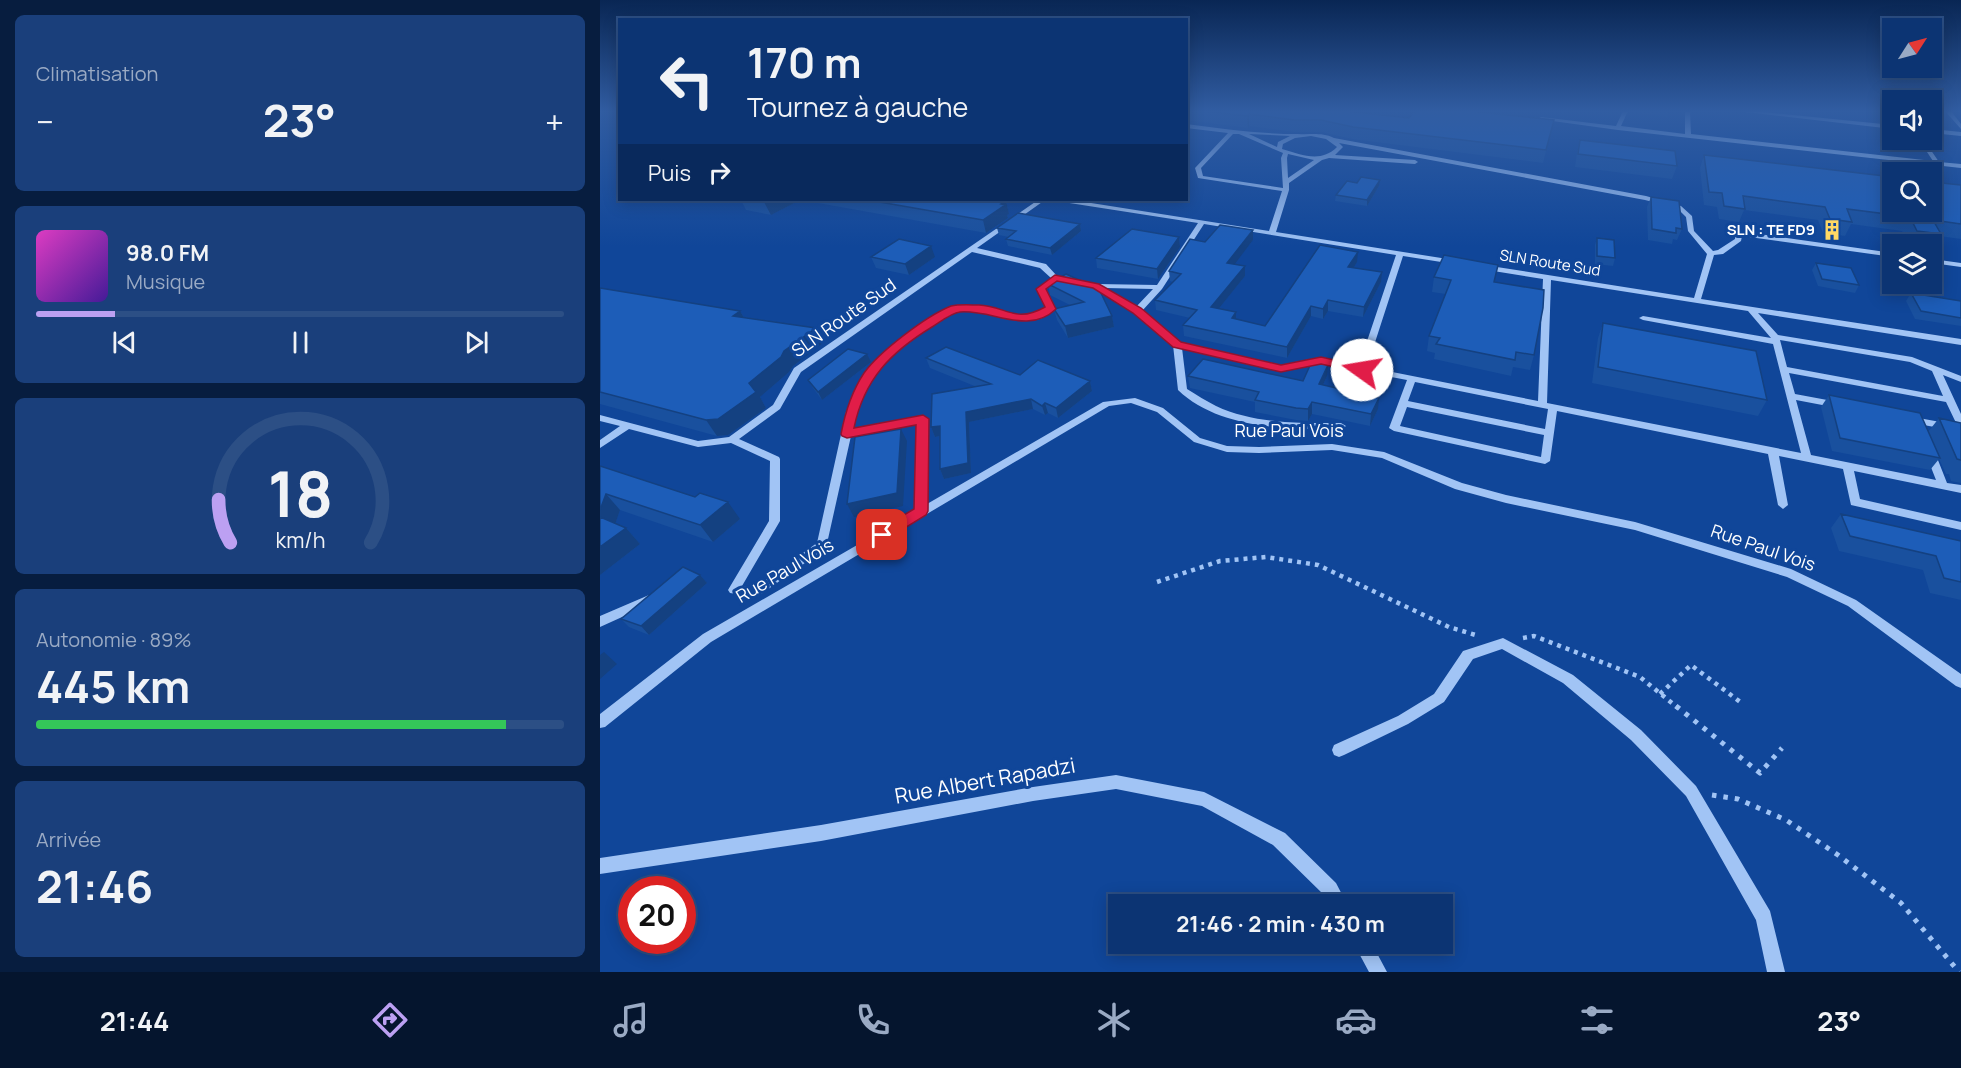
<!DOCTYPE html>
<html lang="fr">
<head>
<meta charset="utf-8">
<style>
  body { margin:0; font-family:Manrope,sans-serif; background:#1a3f7b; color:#f1f3f6; height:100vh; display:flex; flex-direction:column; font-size:22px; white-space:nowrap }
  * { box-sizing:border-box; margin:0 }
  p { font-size:20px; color:#9aaac4 }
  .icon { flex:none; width:33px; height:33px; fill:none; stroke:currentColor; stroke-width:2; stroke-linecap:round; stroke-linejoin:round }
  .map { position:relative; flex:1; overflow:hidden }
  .side { display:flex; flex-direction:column; gap:15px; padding:15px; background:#071d3f; width:600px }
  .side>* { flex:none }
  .banner { position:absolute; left:18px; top:18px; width:570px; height:183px; border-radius:0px; box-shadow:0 3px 15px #0003,0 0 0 2px #2c4f85; background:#0c3473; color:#f1f3f6; overflow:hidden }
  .needle { width:39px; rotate:54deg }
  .controls { position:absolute; left:1282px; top:18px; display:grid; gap:12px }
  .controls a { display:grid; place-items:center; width:60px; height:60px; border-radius:0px; background:#0c3473; box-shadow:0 3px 15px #0003,0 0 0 2px #2c4f85; font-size:30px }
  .speed { position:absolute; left:18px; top:876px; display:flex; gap:12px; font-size:30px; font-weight:700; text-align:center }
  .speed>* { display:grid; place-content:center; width:78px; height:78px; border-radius:50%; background:#0c3473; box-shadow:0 3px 15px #0003,0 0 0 2px #2c4f85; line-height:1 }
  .speed .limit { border:9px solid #d22; background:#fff; color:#111 }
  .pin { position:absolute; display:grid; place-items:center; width:51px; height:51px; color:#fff; margin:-26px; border-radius:12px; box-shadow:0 3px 9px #0006 }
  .me { position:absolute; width:66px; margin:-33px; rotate:283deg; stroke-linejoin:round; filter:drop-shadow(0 0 4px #0008) }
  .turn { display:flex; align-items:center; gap:21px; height:126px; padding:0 30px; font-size:27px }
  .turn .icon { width:78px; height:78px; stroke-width:2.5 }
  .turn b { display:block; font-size:42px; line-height:51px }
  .then { display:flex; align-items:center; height:57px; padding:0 30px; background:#0003; gap:12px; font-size:22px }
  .big { font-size:45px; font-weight:700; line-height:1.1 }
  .side .tile { flex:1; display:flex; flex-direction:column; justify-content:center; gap:9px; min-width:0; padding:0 21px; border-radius:9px; background:#1a3f7b }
  .side .dial { align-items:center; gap:0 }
  .dial svg { height:156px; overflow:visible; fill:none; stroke:#2c4f85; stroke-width:7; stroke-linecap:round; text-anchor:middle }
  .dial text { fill:#f1f3f6; stroke:none }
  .song { display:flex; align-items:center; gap:18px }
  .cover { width:72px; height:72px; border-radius:9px; background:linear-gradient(135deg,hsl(310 70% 55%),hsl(260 70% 35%)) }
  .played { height:6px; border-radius:3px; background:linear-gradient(90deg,#bca0f2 15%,#2c4f85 15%) }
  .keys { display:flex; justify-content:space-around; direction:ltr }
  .heat { display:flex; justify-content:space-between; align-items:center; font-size:33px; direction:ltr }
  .charge { height:9px; border-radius:4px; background:linear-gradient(90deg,#34c759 89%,#2c4f85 0) }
  .trip { position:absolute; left:508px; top:894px; width:345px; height:60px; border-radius:0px; background:#0c3473; box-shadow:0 3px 15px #0003,0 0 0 2px #2c4f85; font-weight:700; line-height:60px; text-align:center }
  .tab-bar { display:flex; height:96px; justify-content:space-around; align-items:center; background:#05152e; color:#9aaac4 }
  .tab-bar .icon { width:42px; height:42px }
  .tab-bar .selected { color:#bca0f2 }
  .tab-bar b { font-size:27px; color:#f1f3f6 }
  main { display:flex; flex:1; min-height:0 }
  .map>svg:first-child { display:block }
</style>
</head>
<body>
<main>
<section class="side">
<div class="tile"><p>Climatisation</p>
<div class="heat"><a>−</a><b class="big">23°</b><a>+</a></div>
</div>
<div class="tile">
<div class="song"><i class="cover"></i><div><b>98.0 FM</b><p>Musique</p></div></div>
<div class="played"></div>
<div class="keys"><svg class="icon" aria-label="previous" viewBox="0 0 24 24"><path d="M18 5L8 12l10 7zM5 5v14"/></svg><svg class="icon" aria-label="pause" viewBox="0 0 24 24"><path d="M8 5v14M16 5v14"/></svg><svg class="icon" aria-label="next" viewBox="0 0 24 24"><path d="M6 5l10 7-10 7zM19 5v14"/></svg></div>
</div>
<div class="tile dial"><svg viewBox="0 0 100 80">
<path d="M14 69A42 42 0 1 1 86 69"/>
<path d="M14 69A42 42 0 0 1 8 47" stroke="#bca0f2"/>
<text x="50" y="56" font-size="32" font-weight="700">18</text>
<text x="50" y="72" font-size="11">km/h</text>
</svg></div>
<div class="tile"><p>Autonomie · 89%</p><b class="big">445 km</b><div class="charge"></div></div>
<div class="tile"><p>Arrivée</p><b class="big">21:46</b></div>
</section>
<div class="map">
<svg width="1361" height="972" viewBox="0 0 1361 972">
  <rect width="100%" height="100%" fill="#104699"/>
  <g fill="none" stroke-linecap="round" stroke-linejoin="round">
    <path stroke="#a1c4f5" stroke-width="4.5" stroke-dasharray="4 5" stroke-linecap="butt" d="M557 582 620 561 666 557 718 565 849 627 879 636
      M923 638 934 636 1040 677 1078 708
      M1060 694 1091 665 1143 704"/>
    <path stroke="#a1c4f5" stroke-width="5" stroke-dasharray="4.5 7" stroke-linecap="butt" d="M1076 706 1160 773 1182 748
      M1112 795 1138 799 1186 820 1238 855 1301 903 1359 972"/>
    <path fill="#a1c4f5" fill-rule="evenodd" d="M1023 111H1028L1021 126 1085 134V111H1090L1091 134 1333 161 1319 140H1324L1339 162 1361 164V168L1018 130 938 119 941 117 1016 126Z
      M1136 111H1152L1293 125V129Z
      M1345 111H1351L1361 124V129Z
      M586 124C623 129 661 134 698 134 711 135 721 132 734 138L1046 196 1081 206 1092 216 1094 231 1113 251 1118 250 1135 239V233L1138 231 1293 253V257L1142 236 1141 241 1123 254 1114 255 1101 299 1361 339V345L1158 313 1178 335 1312 357 1361 376V382L1343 375 1361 414V432L1313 423 1308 420 1313 417 1357 425 1346 402 1189 373 1195 394 1238 402 1243 405 1238 408 1196 400 1211 455 1336 480 1325 452 1330 449 1334 450 1347 483 1361 485V493L1254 471 1260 499 1361 522V530L1251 505 1243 469 1179 456 1188 505 1183 509 1178 505 1168 454 957 411 950 461 945 464 794 431 789 428 807 380 765 372 762 373 758 370 721 363 681 371 582 348 587 389C597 395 606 401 616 406 654 424 700 423 741 423L746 426C739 432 724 429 714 429 670 429 612 423 578 390L573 345 534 313 494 288 472 282 476 280 496 284 557 285 598 223 463 202 460 200H472L669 231 682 191 598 178 595 168 628 133 586 128ZM633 134H639L683 153 681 158 683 188 603 176 601 168ZM649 134 690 136 678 142 677 147ZM711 136 726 139 737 147C721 163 702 155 682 149L683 144 695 138ZM739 143 1045 200 1077 208 1086 217 1088 231 1107 254 1094 298 884 265H881V269L943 279 938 401 767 367 803 256 854 264 858 262 854 260 676 232 689 190V183L722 160 729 158 815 164 818 162 815 160 735 155 743 147ZM688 154 714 160 688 178 687 158ZM604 224 796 255 759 365 721 357 681 365 580 342 542 311 562 289ZM951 280 1148 311 1171 338 1043 316 1039 318 1043 320 1173 344 1201 453 947 403ZM505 288 553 289 536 307ZM1180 340 1310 362 1332 371 1343 396 1187 367ZM815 382 948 409 945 429 808 401ZM807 407 944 435 941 457 800 426Z
      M1332 129 1361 132V136L1332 133Z
      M438 200H445L377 248 446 264 457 276 463 277V281H456L445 290 455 308 454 310 439 319 411 320 381 310 357 311 305 343 273 375 256 412 252 430 323 416 326 417 328 419 327 504 503 402 535 398 563 408 600 438 627 446 659 447 732 444 784 452 862 483 906 495 1035 522 1191 569 1256 600 1361 674V688L1356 686 1248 606 1187 577 1035 530 906 503 855 489 782 458 732 450 659 453 627 452 594 442 557 412 531 403 509 406 111 642 5 727 0 728V714L103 634 316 511 318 423 251 436 226 548 157 597 130 593 128 590 169 521 170 461 131 443 98 447 29 429 0 448V440L20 426 0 421V415L98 441 129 437 173 405 194 368ZM372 252 440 268 451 278 437 289 447 307 434 315 412 316 382 306 352 307 299 339 266 372 246 412 217 543 155 587 142 586 180 521V459L179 457 139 439 180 409 201 372Z
      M1332 259 1361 263V267L1332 263Z
      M49 595 53 597 55 600 53 603 0 627V616Z
      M903 638 973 675 1041 730 1096 786 1170 911 1185 972H1167L1156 920 1086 796 1031 740 963 683 902 649 873 659 844 702 808 724 744 755 739 757 734 755 732 750 734 745 798 716 834 694 863 651Z
      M516 775 604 792 685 833 736 883 747 904H730L724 895 673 845 602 806 516 789 433 801 221 841 0 874V858L221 825 433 787Z
      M754 944H772L787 972H769Z"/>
  </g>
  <path fill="#19509e" d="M586 111H746L809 118 954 120 943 163 752 139 721 132H694L649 126 648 128 586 120Z
    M1038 111H1069L1067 117 1038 113Z
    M980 140 1077 166 1072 179 975 167 977 153Z
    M1104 155 1361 185V239L1339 236 1332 247V244H1309L1302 231 1251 224 1245 236 1223 233 1218 220 1144 210 1139 222 1119 219 1117 207 1104 205 1100 168Z
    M757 183 779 186 767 206 735 201 736 195Z
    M1051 197 1082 229 1077 240 1073 239 1072 244 1048 240 1047 207Z
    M141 200H200L171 215 146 210Z
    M201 200H398L406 201 409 214 407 215 408 218 386 233Z
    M480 224 481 231 452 255 408 246 406 239 409 237 399 235 397 228Z
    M579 237 580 247 558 279 497 268 496 258Z
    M997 238 1015 258 1013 266 995 264V245Z
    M653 240 634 264 645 276 619 308 636 312V319L665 326 757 262 753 268 781 282 763 317 728 311 723 319 711 316 687 358 584 336 583 325 590 318 556 310 555 300 573 282 570 281 569 271 605 242Z
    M271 257H335L309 275 276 268Z
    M1216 263 1259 285 1255 293 1218 286 1212 270Z
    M834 277 894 282 934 355 930 370 913 367 911 376 834 359 835 353 827 351 829 336 846 294 832 292Z
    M448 284 512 316 514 327 468 338 457 320 454 309 470 305 450 295Z
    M0 288 140 311 144 317 216 328 223 343 193 366 189 372 160 397 166 408 128 435 117 436 0 404Z
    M1311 293 1361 301V326L1315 319 1306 301Z
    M1003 323 1167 400 1158 416 992 383 998 338Z
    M326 358 420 375 490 381 492 391 458 418 448 413 445 415 433 409 369 422 371 473 344 479 340 469V436L335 437 331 427 377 387 330 368Z
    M271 362 222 400 213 388 208 380Z
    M588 376 703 381 727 376 723 385 778 409 770 426 712 414 708 421 696 420 655 412V402L590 388Z
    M1229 395 1328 432 1339 418 1361 423V483L1351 481 1349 474H1346L1339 459 1330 470 1232 451 1221 407Z
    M0 466 95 497 140 519 113 542 20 510 15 524 26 528 40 544 0 575Z
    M1241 514 1361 541V600L1330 593 1323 570 1239 551 1231 528Z
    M100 575 107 583 49 635 29 627 21 619Z"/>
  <path fill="#144181" d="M649 114V126L648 128 647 116Z
    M780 180 779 186 767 206V200Z
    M169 200H200L171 215 164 202Z
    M406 201 409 214 407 215 408 218 386 233 383 220Z
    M480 224 481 231 452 255 450 248Z
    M653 230V240L628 273 627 263Z
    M579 237 580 247 558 279 557 269Z
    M331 246 335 257 309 275 305 264Z
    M758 252 757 262 748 277V267Z
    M645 266V276L612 317 611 307Z
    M782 272 781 282 763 317 764 307Z
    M728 300V311L723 319V309Z
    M711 306V316L687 358V347Z
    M140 311 149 326 133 316Z
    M636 312V322L632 318Z
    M512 316 514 327 468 338 465 326Z
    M216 328 223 343 193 366 189 372 160 397 166 408 128 435 117 436 106 420 184 351Z
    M267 354 271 362 222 400 218 392Z
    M728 365 727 376 718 396 719 384Z
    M490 381 492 391 458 418 456 408Z
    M779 398 778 409 770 426 771 414Z
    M431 399 433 409 369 422 371 473 344 479 340 469 366 412Z
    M712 402V414L708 421V409Z
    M445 403 448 413 445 415 442 406Z
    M340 426 344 435 335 437 331 427Z
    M301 429 307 441 303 506 254 517 247 504Z
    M6 494 20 510 12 533 0 519V510Z
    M128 502 140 519 113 542 100 525Z
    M26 528 40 544 0 575V547Z
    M100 575 107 583 49 635 41 626Z
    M4 652 17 664 0 679V655Z"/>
  <path fill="#1d5db8" stroke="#144181" stroke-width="1.5" d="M604 111H746L809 118 814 111H871L954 120 946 150 753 127 721 120H694L649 114 647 116Z
    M980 140 1075 151 1077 166 978 154Z
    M1104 155 1293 177V212H1332V182L1361 185V224L1333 220 1341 234 1317 231 1310 217 1247 209 1252 222 1230 219 1225 207 1143 196 1145 209 1124 206 1122 193 1109 192Z
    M761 177 780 180 767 200 736 195 747 181 757 183Z
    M1051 197 1079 201 1082 229 1076 228V233L1052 229Z
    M153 200H169L164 202Z
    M268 200H398L406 201 401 204 405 205 383 220Z
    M418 213 480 224 450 248 406 239 416 231 397 228Z
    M620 225 653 230 627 263 645 266 611 307 636 312 632 318 665 326 720 245 758 252 748 267 782 272 764 307 728 300 723 309 711 306 687 347 583 325 597 310 555 300 581 274 569 271 590 239 605 242Z
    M532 229 579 237 557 269 496 258Z
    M997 238 1014 240 1015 258 997 256Z
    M299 239 331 246 305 264 271 257Z
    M844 255 898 265 894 282 944 290 943 308 934 355 916 352 915 360 836 344 840 338 829 336 851 280 834 277Z
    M1216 263 1251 268 1259 285 1222 279Z
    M466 274 499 289 512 316 465 326 454 309 484 302 448 284Z
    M0 288 140 311 133 316 216 328 184 351 181 357 149 383 156 392 118 419 106 420 0 392Z
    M1311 293 1361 301V318L1321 311Z
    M1003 323 1156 351 1167 400 998 367Z
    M346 347 420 375 438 360 490 381 456 408 445 403 442 406 431 399 366 412 368 463 340 469V426L331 427 332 394 391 384 326 358Z
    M248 349 267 354 218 392 208 380Z
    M603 359 703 381 712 361 728 365 719 384 779 398 771 414 712 402 708 409 696 408 655 400 659 392 588 376Z
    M1229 395 1320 413 1340 458 1240 438Z
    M1339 418 1361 423V461V460L1357 459Z
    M301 429 297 493 247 504 255 437Z
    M0 466 95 497 100 493 128 502 100 525 6 494 0 510Z
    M1241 514 1361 541V582L1344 578 1336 556 1250 536Z
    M0 517 26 528 0 547Z
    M83 567 100 575 41 626 21 619Z"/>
  <linearGradient id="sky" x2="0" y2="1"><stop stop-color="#092654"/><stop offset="0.45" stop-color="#315da2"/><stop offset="1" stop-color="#315da2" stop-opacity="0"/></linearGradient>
  <rect width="1361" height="247" fill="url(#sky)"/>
  <path fill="#e11d48" stroke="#92132f" stroke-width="1.5" d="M455 275 499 284 541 308 581 342 681 365 721 357 766 367 768 370 762 373 721 364 681 372 573 347 533 313 493 288 457 281 446 289 456 309C428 336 392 309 360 312 351 313 340 322 332 327 291 352 264 379 254 428L323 415 329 419 328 511 326 515 287 539H277L275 535 277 531 314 509 316 425 247 438 242 436 241 434C245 413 252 391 264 373 279 352 326 316 351 306 359 304 371 305 379 305 406 306 415 324 445 307L436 289Z"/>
  <defs>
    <g id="building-bare" transform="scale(1.62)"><path d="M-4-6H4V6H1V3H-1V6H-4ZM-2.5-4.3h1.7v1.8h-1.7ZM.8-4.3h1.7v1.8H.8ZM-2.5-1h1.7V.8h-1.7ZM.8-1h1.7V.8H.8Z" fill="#ffd864" stroke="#104699" stroke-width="2.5" paint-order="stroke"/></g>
  </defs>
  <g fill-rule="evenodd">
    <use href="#building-bare" x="1232" y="230"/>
  </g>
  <g text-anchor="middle" stroke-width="6" stroke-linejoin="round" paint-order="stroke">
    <g font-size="15" font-weight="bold" fill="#fff" stroke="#104699" text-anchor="end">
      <text x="1215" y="235">SLN : TE FD9</text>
    </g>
    <g font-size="15" fill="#fff" stroke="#104699">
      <text transform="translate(950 263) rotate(9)" y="5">SLN Route Sud</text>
    </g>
    <g font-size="18" fill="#fff" stroke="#104699">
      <text transform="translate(244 318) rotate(-35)" y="6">SLN Route Sud</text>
      <text x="689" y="437">Rue Paul Vois</text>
      <text transform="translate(1163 548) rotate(19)" y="6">Rue Paul Vois</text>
      <text transform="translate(185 571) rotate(-30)" y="6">Rue Paul Vois</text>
    </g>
    <g font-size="21" fill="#fff" stroke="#104699">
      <text transform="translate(385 781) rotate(-10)" y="7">Rue Albert Rapadzi</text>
    </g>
  </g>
</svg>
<div class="controls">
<a><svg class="needle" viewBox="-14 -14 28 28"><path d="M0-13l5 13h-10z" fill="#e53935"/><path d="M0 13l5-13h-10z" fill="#9aaac4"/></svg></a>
<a><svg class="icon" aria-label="sound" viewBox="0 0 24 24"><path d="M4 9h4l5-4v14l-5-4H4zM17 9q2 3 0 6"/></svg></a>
<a><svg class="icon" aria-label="search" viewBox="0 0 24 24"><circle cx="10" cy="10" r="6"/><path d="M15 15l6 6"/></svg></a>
<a><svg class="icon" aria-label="layers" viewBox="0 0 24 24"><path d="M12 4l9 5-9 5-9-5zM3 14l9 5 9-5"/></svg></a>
</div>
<div class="speed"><div class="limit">20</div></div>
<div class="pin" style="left:282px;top:535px;background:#d93025"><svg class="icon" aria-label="arrive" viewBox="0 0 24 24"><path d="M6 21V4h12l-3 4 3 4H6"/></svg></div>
<svg class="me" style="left:762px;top:370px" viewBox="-20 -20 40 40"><circle r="19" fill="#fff"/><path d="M0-13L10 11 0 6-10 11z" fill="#e11d48"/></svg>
<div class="trip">21:46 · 2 min · 430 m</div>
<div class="banner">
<div class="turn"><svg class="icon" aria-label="left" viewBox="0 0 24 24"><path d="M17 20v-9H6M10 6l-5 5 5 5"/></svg><div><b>170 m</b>Tournez à gauche</div></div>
<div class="then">Puis<svg class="icon" aria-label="right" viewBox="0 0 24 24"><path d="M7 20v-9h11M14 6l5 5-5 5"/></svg></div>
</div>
</div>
</main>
<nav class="tab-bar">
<b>21:44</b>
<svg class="icon selected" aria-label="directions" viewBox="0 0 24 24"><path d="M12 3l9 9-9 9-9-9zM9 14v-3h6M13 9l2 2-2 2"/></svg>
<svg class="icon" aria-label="music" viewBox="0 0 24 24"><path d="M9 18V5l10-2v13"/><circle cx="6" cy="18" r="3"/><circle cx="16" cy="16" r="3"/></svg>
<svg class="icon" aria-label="phone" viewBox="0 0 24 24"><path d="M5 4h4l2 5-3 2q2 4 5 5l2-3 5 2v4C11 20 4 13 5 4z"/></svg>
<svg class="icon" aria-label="climate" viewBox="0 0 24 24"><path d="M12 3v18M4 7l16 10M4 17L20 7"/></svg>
<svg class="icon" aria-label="car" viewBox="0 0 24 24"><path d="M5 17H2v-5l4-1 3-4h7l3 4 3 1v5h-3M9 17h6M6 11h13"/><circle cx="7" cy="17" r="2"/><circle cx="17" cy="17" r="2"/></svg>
<svg class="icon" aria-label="filters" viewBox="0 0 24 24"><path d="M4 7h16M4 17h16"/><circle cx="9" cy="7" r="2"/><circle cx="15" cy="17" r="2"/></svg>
<b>23°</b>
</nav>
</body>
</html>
